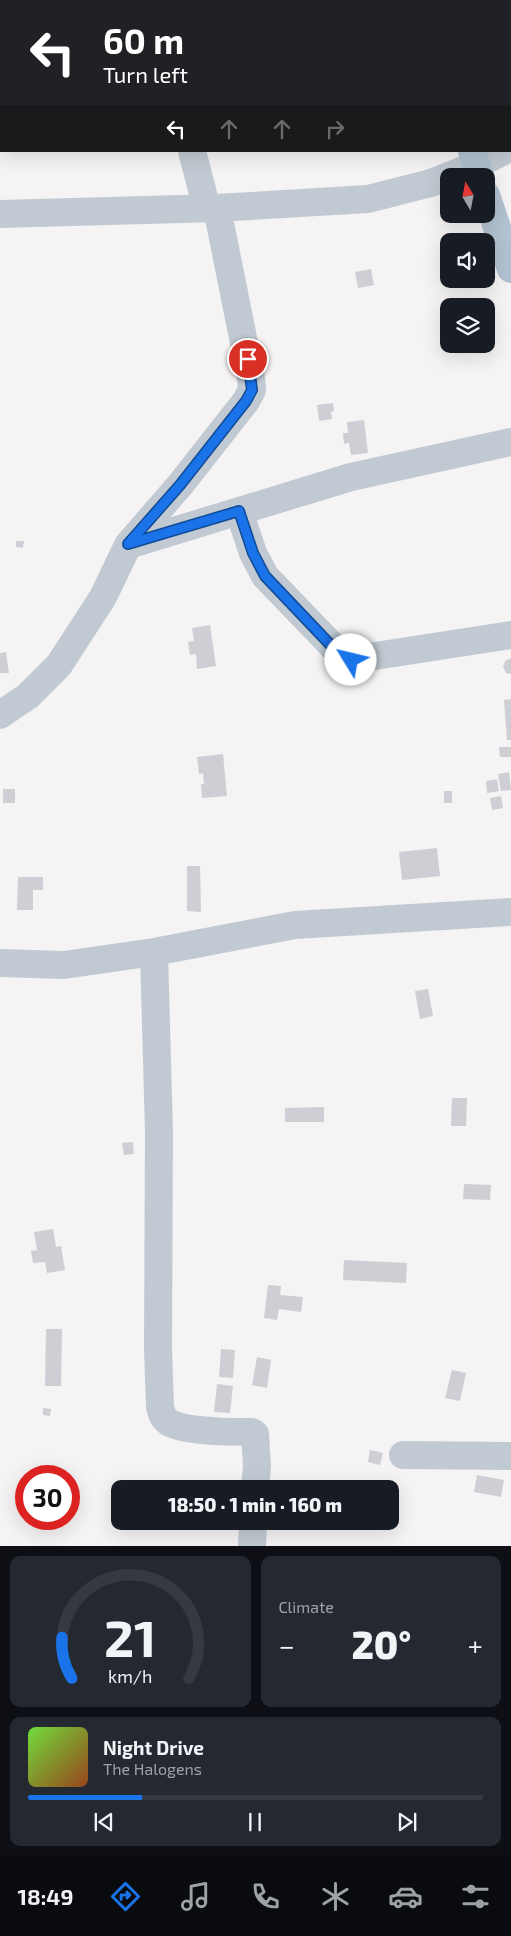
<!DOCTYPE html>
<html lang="en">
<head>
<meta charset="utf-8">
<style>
  body { margin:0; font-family:"Exo 2",sans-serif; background:#242831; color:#f1f3f6; height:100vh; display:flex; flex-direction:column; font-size:19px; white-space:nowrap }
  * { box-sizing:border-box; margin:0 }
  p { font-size:16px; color:#9ea1a6 }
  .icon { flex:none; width:28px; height:28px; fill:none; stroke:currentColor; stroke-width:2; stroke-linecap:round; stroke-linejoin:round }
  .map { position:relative; height:1546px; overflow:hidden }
  .drawer { display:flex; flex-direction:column; gap:10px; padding:10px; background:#0d0f14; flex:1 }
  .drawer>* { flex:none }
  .top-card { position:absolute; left:0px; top:0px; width:511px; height:152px; box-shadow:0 5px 20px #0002; background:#202124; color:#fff; overflow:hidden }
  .needle { width:32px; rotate:350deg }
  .fabs { position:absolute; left:440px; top:168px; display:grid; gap:10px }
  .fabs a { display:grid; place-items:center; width:55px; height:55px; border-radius:10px; background:#171b24; box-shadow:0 5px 20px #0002; font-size:25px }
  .speed { position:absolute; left:15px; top:1465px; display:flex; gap:10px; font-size:25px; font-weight:700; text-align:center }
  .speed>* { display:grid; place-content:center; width:65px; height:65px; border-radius:50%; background:#171b24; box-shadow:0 5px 20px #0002; line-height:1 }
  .speed .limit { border:8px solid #d22; background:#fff; color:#111 }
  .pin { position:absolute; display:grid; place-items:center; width:42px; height:42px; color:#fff; margin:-21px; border:2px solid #fff; border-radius:50%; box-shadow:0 1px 5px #0007 }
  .me { position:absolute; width:55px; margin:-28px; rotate:306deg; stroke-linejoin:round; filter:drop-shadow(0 0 4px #0008) }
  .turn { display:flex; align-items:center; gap:18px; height:105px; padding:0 20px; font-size:22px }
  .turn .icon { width:65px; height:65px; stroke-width:2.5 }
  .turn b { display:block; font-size:35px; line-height:42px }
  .lanes { display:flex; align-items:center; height:48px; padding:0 20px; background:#0003; justify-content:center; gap:25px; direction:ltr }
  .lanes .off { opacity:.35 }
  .big { font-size:38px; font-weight:800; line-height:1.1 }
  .drawer .tile { flex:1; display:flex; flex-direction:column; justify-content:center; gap:8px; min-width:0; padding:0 18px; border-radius:10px; background:#242831 }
  .drawer .dial { align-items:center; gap:0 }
  .dial svg { height:130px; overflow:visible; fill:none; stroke:#363941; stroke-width:7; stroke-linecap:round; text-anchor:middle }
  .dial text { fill:#f1f3f6; stroke:none }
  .song { display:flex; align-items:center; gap:15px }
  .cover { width:60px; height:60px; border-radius:8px; background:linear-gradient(135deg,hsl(100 70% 55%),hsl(20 70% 35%)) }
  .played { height:5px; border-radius:2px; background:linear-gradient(90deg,#1a73e8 25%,#363941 25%) }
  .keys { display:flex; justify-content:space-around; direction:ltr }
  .heat { display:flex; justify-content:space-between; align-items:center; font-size:28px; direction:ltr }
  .drawer .tiles { flex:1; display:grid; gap:10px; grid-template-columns:1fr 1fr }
  .tile:last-child { grid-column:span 2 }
  .trip { position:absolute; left:111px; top:1480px; width:288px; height:50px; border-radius:10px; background:#171b24; box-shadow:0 5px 20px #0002; font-weight:800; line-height:50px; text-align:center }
  .tab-bar { display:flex; height:80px; justify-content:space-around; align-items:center; background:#090b0e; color:#9ea1a6 }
  .tab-bar .icon { width:35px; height:35px }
  .tab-bar .current { color:#1a73e8 }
  .tab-bar b { font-size:22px; color:#f1f3f6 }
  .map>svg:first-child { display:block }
</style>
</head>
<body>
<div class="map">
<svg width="511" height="1546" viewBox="0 0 511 1546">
  <rect width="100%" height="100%" fill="#f5f3f3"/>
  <path fill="#cdcfd5" d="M371 269 374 285 358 288 355 272Z
    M333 403 334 411 331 412 332 419 319 421 317 405Z
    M364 420 368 453 351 455 349 443 344 444 343 433H348L347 422Z
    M16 541H24L23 548 16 547Z
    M210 625 216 666 197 669 196 654 190 655 188 642 194 641 192 628Z
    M6 652 9 673H0V653Z
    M511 658V674L506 673 503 667 505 661Z
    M511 699V740H507L504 700Z
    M499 747H511V757H500Z
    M223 754 227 796 202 798 201 784H204L203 773 199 774 197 757Z
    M509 772 511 790 501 791 498 774Z
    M497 779 499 791 487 793 486 781Z
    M3 789H15V803H3Z
    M444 791H452V803H444Z
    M501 796 503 808 492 810 490 798Z
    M437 848 440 876 402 880 399 852Z
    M187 866H200L201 912 187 911Z
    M18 877H43V890H33V910H17Z
    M428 989 433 1016 420 1019 415 991Z
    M452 1098H467L466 1126H451Z
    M324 1107V1122H285V1108Z
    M133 1142 134 1154 124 1155 122 1143Z
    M464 1184 491 1185 490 1200 463 1199Z
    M53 1229 56 1247 61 1246 65 1270 47 1273 45 1262 33 1263 31 1251 37 1250 34 1232Z
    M344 1260 407 1263 406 1283 343 1280Z
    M268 1285 281 1286 280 1295 303 1297 301 1312 279 1309 277 1320 264 1318Z
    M46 1329H62L61 1386H45Z
    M221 1349 235 1350 233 1378 219 1377Z
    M257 1357 271 1360 267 1388 252 1385Z
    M452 1370 466 1373 460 1401 445 1398Z
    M217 1384 233 1386 230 1413 214 1412Z
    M43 1408 51 1409 50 1416 43 1415Z
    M370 1450 383 1453 380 1465 368 1462Z
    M477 1475 504 1480 501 1497 474 1492Z"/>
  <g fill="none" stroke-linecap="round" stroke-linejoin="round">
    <path stroke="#c1cad2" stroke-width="28" d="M152 0 153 1
      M459 1 460 0
      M192 151 207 209
      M0 214 217 208 368 199 431 183 476 165 504 151
      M239 511 253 553 265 576 343 657 351 660 362 658 511 635
      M128 545 351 477 511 442
      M0 715 28 696 59 665 103 597 128 545 180 485 246 401 252 390 251 378 217 208
      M154 952 159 1133 158 1348 160 1407C162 1414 163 1419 170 1423 187 1432 232 1432 252 1432L255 1434 257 1466 255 1489
      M0 963 64 965 154 952 295 925 511 912
      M403 1455 511 1456
      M252 1546 253 1521"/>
    <path stroke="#b3c2d1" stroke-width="28" d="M419 0V1
      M472 151 480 176
      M486 195 511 269"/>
  </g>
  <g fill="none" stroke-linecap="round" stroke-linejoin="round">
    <g stroke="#114b97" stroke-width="12">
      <path id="route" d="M248 359 252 390 246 401 180 485 128 544 239 511 253 553 265 576 342 657 351 660"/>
    </g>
    <use href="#route" stroke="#1a73e8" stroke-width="9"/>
  </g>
</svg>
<div class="fabs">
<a><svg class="needle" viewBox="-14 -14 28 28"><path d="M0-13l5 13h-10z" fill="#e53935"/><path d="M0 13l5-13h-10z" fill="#9ea1a6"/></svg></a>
<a><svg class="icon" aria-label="sound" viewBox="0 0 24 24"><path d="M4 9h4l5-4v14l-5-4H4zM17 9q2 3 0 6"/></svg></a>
<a><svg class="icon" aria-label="layers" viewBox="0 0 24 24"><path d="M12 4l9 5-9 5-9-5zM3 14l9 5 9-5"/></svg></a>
</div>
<div class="speed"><div class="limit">30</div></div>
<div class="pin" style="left:248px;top:359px;background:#d93025"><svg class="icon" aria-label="arrive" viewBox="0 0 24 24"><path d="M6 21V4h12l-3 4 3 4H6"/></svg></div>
<svg class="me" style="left:351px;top:660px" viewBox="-20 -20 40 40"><circle r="19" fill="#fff"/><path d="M0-13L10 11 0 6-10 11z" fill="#1a73e8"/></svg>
<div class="trip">18:50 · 1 min · 160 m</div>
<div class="top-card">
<div class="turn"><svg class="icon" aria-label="left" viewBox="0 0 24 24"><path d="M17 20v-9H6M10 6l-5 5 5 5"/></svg><div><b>60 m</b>Turn left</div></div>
<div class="lanes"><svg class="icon" aria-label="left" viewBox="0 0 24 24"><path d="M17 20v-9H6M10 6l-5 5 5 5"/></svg><svg class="icon off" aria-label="ahead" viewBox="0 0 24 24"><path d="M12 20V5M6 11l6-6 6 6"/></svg><svg class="icon off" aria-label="ahead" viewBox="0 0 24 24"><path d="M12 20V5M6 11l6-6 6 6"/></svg><svg class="icon off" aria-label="right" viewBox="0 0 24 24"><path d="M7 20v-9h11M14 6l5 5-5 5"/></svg></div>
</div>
</div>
<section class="drawer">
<div class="tiles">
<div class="tile dial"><svg viewBox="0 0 100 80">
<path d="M14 69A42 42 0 1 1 86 69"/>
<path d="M14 69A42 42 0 0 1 8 44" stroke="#1a73e8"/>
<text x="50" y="56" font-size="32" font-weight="700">21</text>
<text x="50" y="72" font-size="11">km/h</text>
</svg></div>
<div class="tile"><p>Climate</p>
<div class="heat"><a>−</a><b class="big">20°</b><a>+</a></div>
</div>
<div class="tile">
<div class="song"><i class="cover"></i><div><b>Night Drive</b><p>The Halogens</p></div></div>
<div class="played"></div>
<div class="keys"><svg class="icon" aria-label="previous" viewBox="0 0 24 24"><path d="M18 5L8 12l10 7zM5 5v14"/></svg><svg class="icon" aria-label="pause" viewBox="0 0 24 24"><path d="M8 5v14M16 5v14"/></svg><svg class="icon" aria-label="next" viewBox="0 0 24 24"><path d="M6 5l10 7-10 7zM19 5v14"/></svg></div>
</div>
</div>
</section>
<nav class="tab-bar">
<b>18:49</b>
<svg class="icon current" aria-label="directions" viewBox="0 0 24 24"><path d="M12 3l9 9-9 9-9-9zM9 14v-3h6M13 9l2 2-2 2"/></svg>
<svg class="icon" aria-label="music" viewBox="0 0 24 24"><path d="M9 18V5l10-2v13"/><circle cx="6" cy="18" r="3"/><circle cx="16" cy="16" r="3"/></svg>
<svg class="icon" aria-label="phone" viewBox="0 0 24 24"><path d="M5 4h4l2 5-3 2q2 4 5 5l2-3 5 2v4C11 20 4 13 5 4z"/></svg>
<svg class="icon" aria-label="climate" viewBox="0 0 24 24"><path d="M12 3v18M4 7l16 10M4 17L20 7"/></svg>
<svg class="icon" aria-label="car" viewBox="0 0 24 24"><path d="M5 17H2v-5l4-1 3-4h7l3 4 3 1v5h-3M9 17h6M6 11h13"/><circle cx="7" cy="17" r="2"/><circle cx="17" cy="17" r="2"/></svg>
<svg class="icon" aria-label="filters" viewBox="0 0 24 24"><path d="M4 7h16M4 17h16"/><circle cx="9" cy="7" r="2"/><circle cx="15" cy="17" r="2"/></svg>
</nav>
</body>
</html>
